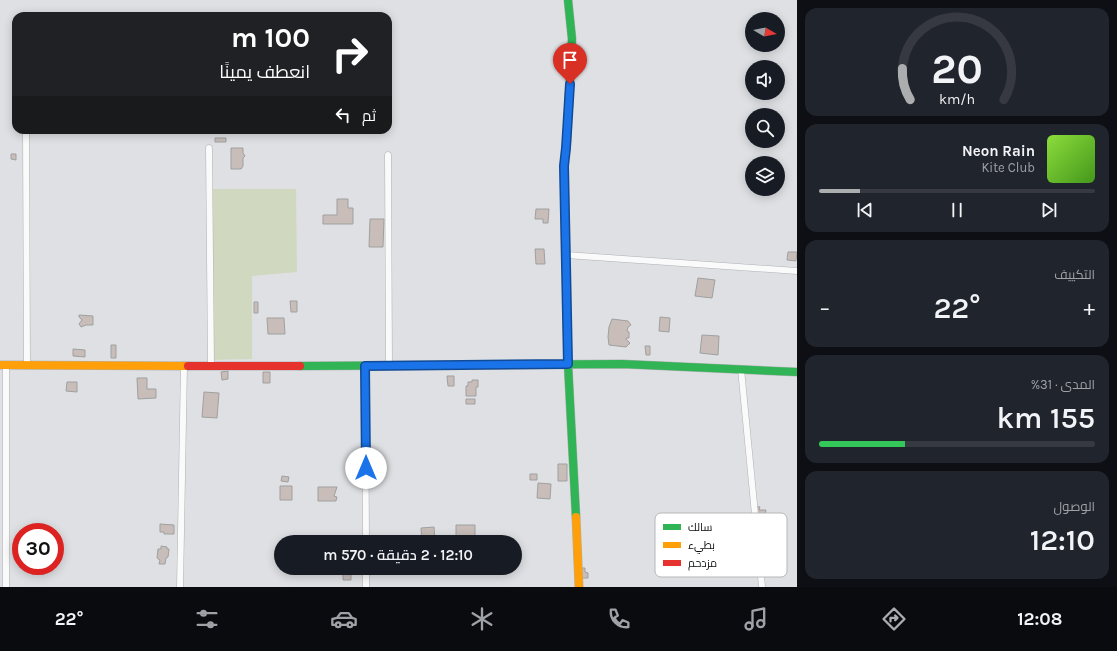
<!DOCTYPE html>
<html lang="ar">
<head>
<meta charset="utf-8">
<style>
  body { margin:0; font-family:Karla,Cairo,sans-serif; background:#20242c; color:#f1f3f6; direction:rtl; height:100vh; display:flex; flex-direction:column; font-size:15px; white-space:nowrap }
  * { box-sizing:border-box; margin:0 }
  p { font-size:13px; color:#9ea1a6 }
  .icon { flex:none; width:22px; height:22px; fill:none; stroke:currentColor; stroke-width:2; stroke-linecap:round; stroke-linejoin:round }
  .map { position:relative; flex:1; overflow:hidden; direction:ltr }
  .side { display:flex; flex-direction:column; gap:8px; padding:8px; background:#0d0f14; width:320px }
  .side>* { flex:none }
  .hud { position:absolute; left:12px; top:12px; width:380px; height:122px; border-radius:12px; box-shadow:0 2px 10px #0003; direction:rtl; background:#202124; color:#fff; overflow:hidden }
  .needle { width:26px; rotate:99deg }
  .tools { position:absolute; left:745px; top:12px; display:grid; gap:8px }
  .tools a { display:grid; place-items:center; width:40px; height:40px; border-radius:50%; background:#171b24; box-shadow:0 2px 10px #0003; font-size:20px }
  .speed { position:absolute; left:12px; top:523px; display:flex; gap:8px; font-size:20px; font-weight:700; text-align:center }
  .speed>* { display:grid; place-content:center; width:52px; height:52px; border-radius:50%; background:#171b24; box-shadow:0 2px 10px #0003; line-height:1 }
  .speed .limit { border:6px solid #d22; background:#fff; color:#111 }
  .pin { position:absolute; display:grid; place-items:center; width:34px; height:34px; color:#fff; margin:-41px -17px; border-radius:50% 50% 50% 0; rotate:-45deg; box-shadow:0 0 4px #0007 }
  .pin .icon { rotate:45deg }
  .me { position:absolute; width:44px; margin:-22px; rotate:0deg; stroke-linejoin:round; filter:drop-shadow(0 0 3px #0008) }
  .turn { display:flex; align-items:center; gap:14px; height:84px; padding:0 16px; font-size:18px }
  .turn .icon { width:52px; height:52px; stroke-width:2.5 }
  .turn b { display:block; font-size:28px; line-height:34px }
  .then { display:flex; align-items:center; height:38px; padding:0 16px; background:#0003; gap:8px; font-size:15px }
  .big { font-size:30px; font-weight:600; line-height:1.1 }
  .side .card { flex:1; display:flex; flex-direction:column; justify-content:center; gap:6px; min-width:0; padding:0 14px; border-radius:12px; background:#20242c }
  .side .dial { align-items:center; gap:0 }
  .dial svg { height:104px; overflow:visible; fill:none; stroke:#363941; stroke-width:7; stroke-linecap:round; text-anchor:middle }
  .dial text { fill:#f1f3f6; stroke:none }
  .song { display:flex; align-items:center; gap:12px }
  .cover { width:48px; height:48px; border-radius:6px; background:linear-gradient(135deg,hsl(90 70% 55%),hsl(100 70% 35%)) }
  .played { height:4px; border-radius:2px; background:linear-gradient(90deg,#abadaf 15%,#363941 15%) }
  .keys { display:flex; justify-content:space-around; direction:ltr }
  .heat { display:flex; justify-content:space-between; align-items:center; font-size:22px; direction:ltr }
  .charge { height:6px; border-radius:3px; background:linear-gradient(90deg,#34c759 31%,#363941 0) }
  .trip { position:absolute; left:274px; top:535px; width:248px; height:40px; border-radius:20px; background:#171b24; box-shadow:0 2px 10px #0003; font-weight:600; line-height:40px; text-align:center; direction:rtl }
  .menu { display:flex; height:64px; justify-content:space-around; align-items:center; background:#090b0e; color:#9ea1a6 }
  .menu .icon { width:28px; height:28px }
  .menu .on { color:#abadaf }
  .menu b { font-size:18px; color:#f1f3f6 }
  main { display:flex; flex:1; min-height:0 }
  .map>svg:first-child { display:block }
</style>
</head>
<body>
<main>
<section class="side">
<div class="card dial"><svg viewBox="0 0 100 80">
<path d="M14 69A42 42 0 1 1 86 69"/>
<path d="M14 69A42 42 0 0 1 8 45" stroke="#abadaf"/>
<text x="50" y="56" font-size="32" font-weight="700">20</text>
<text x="50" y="72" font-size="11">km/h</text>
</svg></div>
<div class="card">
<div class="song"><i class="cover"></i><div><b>Neon Rain</b><p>Kite Club</p></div></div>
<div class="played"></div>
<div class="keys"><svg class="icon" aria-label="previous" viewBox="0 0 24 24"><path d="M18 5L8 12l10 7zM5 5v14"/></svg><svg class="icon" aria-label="pause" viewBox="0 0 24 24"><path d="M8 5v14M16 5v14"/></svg><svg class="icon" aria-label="next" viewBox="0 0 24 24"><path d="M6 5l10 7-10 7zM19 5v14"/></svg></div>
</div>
<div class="card"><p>التكييف</p>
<div class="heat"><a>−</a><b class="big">22°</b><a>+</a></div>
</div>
<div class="card"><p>المدى · 31%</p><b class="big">155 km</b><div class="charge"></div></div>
<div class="card"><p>الوصول</p><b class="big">12:10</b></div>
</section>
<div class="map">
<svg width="797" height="587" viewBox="0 0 797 587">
  <rect width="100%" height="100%" fill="#dee0e3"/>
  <path fill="#d1d8c0" d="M209 189H296L297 272 252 276V359L211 360Z"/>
  <path fill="#c8bdb8" stroke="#9fa0a0" d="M215 138H226V142H215Z
    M231 148H243V153L245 156 243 158V166L241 169H231Z
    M11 154H16V160L11 159Z
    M337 199H348V208H353V224H323V215H337Z
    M536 209H549L548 223H543V219H535Z
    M370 219H384L383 247H369Z
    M535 249H544L545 264H536Z
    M788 252H797L796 261 787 260Z
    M698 278 715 280 712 298 695 296Z
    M290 301H297V312H291Z
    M254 302H258V313H254Z
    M79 315 93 316V325H86L81 327 79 324 82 320 79 317Z
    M660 317 670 318 669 332 659 331Z
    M267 318H284L285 334H268Z
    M612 319 628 321 631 325 628 327 627 331 629 332V338H626V339L630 343 626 347 609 345 608 337 609 327Z
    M702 335 719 336 718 355 700 353Z
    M111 345H116V358H111Z
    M645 346H650V355H646Z
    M73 349 85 350V357L73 356Z
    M228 371V379L222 380 221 372Z
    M263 372H270V383H263Z
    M447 376H454V386H448Z
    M137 378H147V389H156V398L138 399Z
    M472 380H478V387H476V396H466V386H468V382H472Z
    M67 382H77V392L66 391Z
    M204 392 219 393 217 418 202 417Z
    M466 399H475V404H466Z
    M558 464H567V481H558Z
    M530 474H537V480H530Z
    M282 476 289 477 288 482 281 481Z
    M538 483 551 484 550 499 537 498Z
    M280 486H292V500H280Z
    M318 487H337L334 496 337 497 336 501H318Z
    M755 506 760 507 759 510H766L765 516 754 515Z
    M160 524 174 525V534H164V532H160Z
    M456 525H475V538H456Z
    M434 527 435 542H422L421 528Z
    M161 546 167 547V549H169L168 557 166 558 165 564H159L160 560 157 558 158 549H161Z
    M581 568H585V572L588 573V578H581Z
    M343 573H351V580H343Z"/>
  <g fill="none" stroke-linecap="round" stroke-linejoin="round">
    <g stroke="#afb1b3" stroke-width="7">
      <path id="street" d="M26 132 27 365
        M209 148 211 365
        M388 155 389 365
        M566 255 797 271
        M6 365V587
        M365 366 366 542
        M741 369 762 587
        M366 568V587
        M180 587 184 365"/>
    </g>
    <g stroke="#afb1b3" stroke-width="9">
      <path id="fast" d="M568 0 572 39 567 139 564 166 568 364 576 517
        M300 366 622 364 797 372"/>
    </g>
    <g stroke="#afb1b3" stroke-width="9">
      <path id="slow" d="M0 365 188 366
        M576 517 579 587"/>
    </g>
    <g stroke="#afb1b3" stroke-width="9">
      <path id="jam" d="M188 366H300"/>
    </g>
    <use href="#street" stroke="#fafafb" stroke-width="6"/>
    <use href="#fast" stroke="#30b455" stroke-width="8"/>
    <use href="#slow" stroke="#ff9f0a" stroke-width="8"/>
    <use href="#jam" stroke="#e5322d" stroke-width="8"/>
  </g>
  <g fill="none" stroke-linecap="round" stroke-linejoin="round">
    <g stroke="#114b97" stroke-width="10">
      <path id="route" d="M366 468 365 366 568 364 564 166 566 148 570 84"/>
    </g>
    <use href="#route" stroke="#1a73e8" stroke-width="7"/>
  </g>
  <rect x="655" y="513" width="132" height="64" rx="6" fill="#fff" stroke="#b6b7b7" stroke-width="1"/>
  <rect x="663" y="524" width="18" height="6" fill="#30b455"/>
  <rect x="663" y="542" width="18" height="6" fill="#ff9f0a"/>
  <rect x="663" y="560" width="18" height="6" fill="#e5322d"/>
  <g font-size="11" fill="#0d0e0f">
    <text x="688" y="531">سالك</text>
    <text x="688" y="549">بطيء</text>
    <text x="688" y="567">مزدحم</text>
  </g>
</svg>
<div class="tools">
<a><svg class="needle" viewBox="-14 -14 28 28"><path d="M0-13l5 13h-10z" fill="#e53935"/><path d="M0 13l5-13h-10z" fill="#9ea1a6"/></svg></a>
<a><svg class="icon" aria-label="sound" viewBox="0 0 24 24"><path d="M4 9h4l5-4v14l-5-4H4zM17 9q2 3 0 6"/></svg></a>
<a><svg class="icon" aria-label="search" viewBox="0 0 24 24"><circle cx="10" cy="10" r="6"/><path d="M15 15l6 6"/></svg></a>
<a><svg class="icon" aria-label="layers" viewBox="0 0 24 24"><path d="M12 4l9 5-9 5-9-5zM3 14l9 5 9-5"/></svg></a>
</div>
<div class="speed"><div class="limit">30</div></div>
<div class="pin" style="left:570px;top:84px;background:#d93025"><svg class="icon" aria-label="arrive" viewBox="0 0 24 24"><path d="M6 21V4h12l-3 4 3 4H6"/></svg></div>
<svg class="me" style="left:366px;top:468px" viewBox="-20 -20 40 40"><circle r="19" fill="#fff"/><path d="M0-13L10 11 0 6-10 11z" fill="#1a73e8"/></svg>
<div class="trip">12:10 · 2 دقيقة · 570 m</div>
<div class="hud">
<div class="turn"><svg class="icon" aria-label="right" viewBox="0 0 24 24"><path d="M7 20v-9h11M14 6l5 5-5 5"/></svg><div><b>100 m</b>انعطف يمينًا</div></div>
<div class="then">ثم<svg class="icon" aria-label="left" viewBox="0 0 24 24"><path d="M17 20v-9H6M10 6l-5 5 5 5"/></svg></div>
</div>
</div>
</main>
<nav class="menu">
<b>12:08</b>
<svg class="icon on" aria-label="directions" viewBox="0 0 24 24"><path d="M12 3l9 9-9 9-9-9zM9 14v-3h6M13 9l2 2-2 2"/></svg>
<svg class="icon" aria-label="music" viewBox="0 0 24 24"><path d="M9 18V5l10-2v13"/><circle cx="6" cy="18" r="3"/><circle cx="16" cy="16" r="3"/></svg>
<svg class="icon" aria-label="phone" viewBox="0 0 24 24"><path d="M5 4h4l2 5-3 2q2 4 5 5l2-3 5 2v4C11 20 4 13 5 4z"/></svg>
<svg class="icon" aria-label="climate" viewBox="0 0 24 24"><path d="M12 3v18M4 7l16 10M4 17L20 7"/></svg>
<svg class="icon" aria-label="car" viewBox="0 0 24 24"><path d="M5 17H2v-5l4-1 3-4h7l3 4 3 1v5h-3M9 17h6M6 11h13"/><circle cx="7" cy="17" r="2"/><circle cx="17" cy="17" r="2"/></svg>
<svg class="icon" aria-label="filters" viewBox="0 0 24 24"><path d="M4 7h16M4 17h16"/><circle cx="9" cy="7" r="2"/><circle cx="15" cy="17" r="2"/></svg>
<b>22°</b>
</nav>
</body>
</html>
